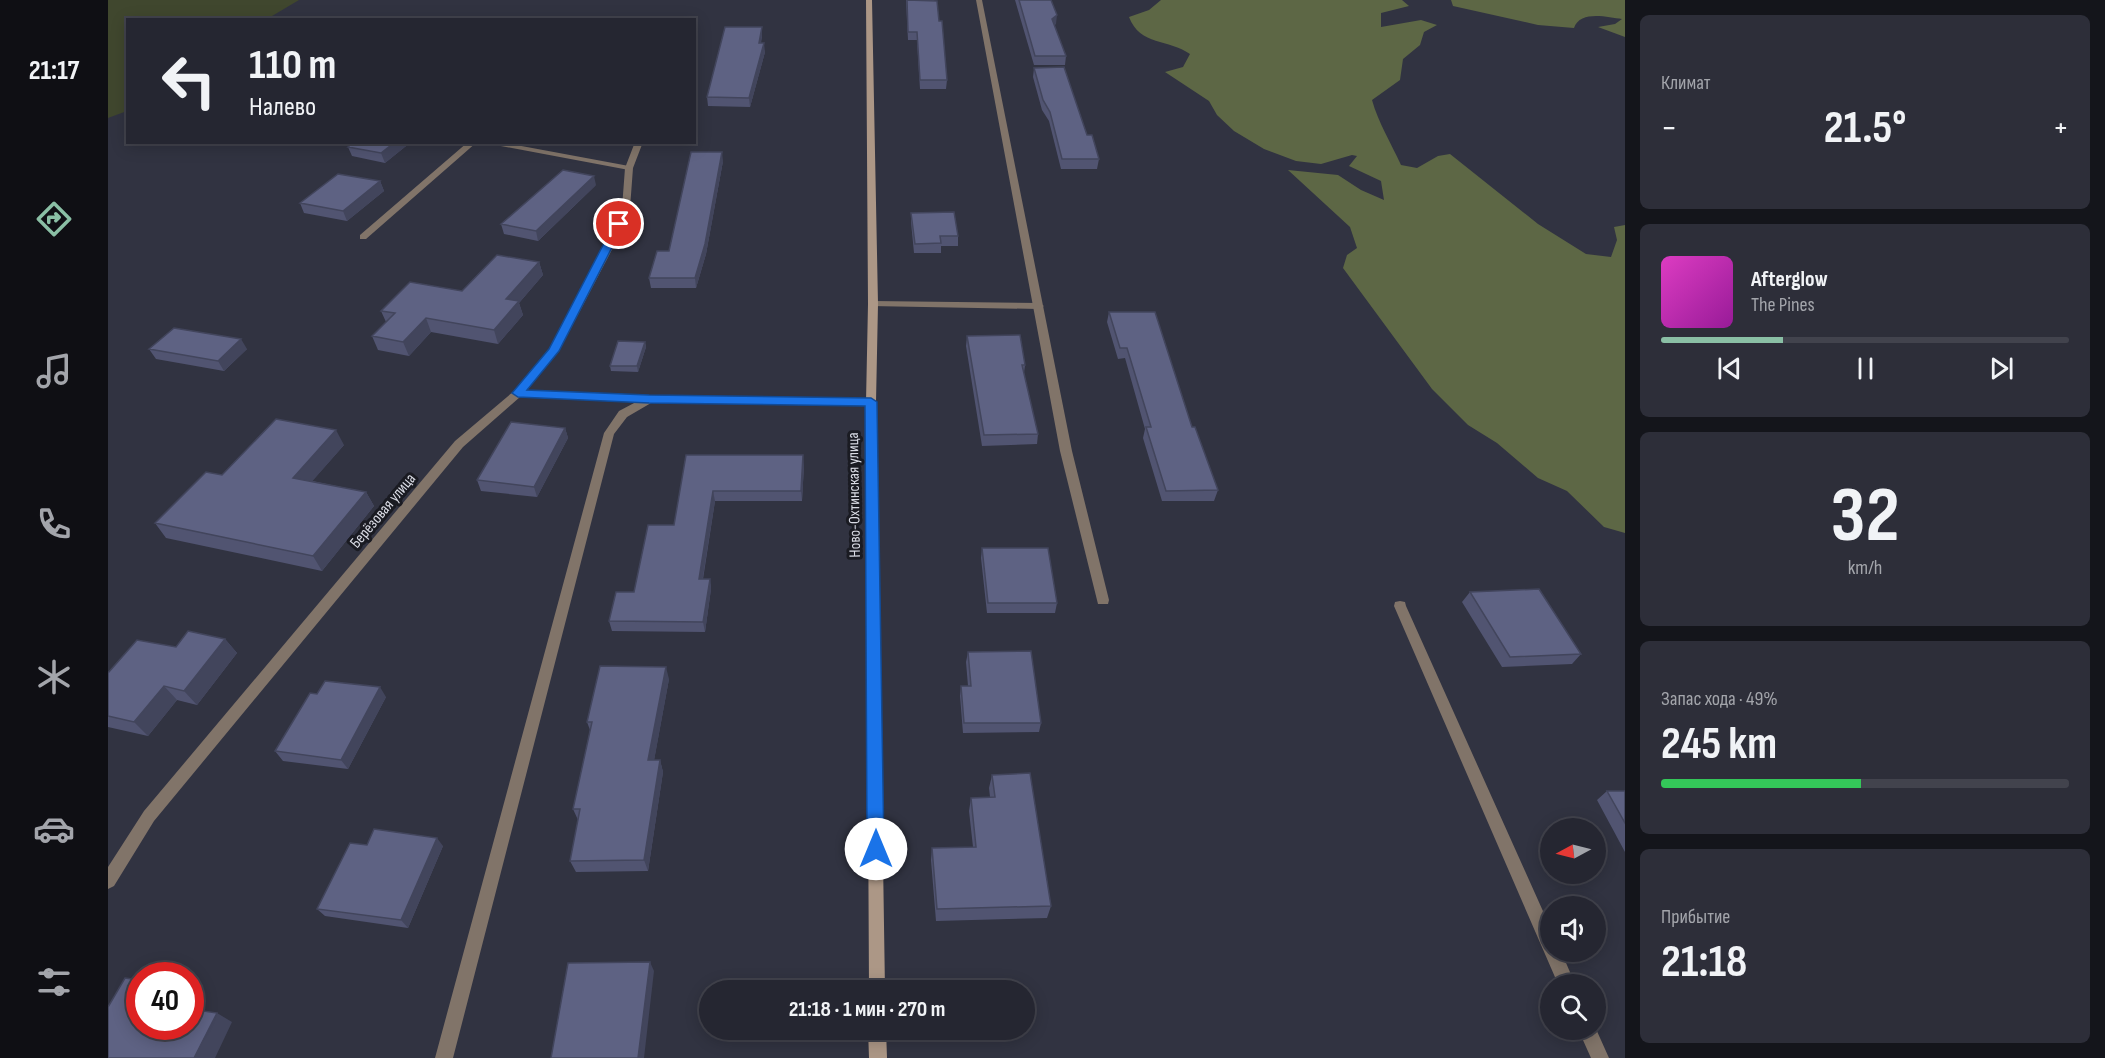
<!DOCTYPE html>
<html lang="ru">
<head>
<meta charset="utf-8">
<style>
  body { margin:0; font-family:"Sofia Sans Condensed",sans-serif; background:#2d2e39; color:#f1f3f6; height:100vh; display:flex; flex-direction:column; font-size:22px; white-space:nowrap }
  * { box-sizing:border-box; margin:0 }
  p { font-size:20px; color:#a3a5ab }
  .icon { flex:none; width:33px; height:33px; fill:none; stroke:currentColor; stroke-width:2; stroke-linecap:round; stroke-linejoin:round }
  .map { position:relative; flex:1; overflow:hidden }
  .details { display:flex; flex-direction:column; gap:15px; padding:15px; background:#14151b; width:480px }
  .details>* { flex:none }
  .hud { position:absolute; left:18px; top:18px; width:570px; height:126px; border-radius:0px; box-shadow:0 3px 15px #0003,0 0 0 2px #42434d; background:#252631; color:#f1f3f6; overflow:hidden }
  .needle { width:39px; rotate:263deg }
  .buttons { position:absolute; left:1432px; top:818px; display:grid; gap:12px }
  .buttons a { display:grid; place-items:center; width:66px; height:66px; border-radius:50%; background:#252631; box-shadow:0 3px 15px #0003,0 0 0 2px #42434d; font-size:30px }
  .speed { position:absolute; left:18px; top:962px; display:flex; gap:12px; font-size:30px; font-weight:700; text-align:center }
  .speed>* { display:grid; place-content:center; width:78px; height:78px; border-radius:50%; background:#252631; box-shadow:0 3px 15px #0003,0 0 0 2px #42434d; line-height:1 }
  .speed .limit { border:9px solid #d22; background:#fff; color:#111 }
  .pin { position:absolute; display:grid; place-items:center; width:51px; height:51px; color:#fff; margin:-26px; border:3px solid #fff; border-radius:50%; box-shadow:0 2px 6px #0007 }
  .me { position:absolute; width:66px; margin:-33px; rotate:0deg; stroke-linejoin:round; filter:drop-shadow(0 0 4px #0008) }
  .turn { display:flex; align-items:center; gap:21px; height:126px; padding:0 24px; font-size:27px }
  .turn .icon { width:78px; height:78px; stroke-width:2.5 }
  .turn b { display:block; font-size:42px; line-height:51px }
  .big { font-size:45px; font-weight:700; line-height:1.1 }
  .details .card { flex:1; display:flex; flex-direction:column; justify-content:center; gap:9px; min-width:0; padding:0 21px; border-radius:9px; background:#2d2e39 }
  .details .dial { align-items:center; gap:0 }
  .dial b { font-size:78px; line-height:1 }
  .song { display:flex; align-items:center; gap:18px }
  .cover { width:72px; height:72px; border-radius:9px; background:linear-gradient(135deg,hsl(310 70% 55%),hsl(300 70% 35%)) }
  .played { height:6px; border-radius:3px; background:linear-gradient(90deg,#8abfa5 30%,#42434d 30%) }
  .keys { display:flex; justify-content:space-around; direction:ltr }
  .heat { display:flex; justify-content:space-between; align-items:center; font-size:33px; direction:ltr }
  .charge { height:9px; border-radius:4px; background:linear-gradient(90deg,#34c759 49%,#42434d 0) }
  .trip { position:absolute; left:591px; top:980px; width:336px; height:60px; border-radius:30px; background:#252631; box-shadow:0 3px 15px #0003,0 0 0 2px #42434d; font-weight:700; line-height:60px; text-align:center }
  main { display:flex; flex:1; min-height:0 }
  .tab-bar { display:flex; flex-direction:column; width:108px; justify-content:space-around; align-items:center; background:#0f0f14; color:#a3a5ab }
  .tab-bar .icon { width:42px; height:42px }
  .tab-bar .current { color:#8abfa5 }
  .tab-bar b { font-size:27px; color:#f1f3f6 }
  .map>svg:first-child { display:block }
</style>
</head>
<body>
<main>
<nav class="tab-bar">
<b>21:17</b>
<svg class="icon current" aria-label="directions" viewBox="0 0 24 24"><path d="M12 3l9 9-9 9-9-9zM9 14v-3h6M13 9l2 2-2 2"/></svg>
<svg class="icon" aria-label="music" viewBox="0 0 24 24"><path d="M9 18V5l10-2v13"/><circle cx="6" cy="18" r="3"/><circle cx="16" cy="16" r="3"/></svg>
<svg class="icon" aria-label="phone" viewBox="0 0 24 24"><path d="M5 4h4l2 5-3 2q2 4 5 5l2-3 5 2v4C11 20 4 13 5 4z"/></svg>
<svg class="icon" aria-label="climate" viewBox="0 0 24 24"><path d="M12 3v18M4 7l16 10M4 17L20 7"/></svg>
<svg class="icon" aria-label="car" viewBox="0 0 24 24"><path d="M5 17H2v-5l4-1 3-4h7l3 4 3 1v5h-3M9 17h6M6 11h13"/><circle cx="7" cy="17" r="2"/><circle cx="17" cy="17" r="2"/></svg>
<svg class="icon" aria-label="filters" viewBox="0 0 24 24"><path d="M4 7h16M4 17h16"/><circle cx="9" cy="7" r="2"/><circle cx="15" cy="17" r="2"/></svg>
</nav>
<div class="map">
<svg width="1517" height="1058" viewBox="0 0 1517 1058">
  <rect width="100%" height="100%" fill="#313341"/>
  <path fill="#40472e" d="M0 0H191L159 19 20 20 19 111 0 118Z"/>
  <path fill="#5d6745" d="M1053 0H1294L1301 6 1273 13V27L1313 20 1329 25 1316 32 1312 45 1295 59 1292 80 1264 100C1270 122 1283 143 1293 165L1309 168 1330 156 1342 154 1430 224 1478 254 1503 257 1509 240 1506 227 1517 225V533L1496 527 1459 491 1430 478 1389 443 1360 425 1324 389 1235 268 1239 255 1249 248 1242 227 1180 170 1230 175 1253 190 1276 200 1273 181 1241 166 1249 156 1244 155 1213 164 1188 161 1156 149 1126 131 1109 115 1101 101 1057 72 1075 67 1082 54C1061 39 1032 46 1021 17L1041 10Z
    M1343 0H1517V37L1490 27 1507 24 1514 19C1499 17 1472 10 1466 28L1430 25 1345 6Z"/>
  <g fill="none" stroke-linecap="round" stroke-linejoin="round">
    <path fill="#817469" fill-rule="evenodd" d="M360 142H369L258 239H252V235Z
      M372 142H392L521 166 525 168 521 170Z
      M765 301 931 303 936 306 931 309 762 306V302Z
      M1292 601 1297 602 1298 606 1443 929V951H1453L1467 984H1450L1286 606 1287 602Z
      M1470 1029H1488L1501 1058H1483Z"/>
    <path fill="#817469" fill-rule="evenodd" d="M868 0H874L964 451 1001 600 1000 604H990L989 600 952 451Z
      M527 142H535L525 168 522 208 509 240 451 351 418 390 540 396 763 399 768 402 763 405 543 403 519 417 506 434 345 1058H327L496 433 511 411 528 402 412 397 355 447 46 821 6 886 0 889V867L36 811 347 441 406 391 442 350 501 240 514 208 517 168Z"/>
    <path fill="#ac9786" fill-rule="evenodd" d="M758 0H764L770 304 768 402 777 990H761L758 402 760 304Z
      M760 1029H778L779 1058H761Z"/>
  </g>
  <path fill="#515471" d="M798 0H826L831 21 839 80 838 89H812L809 40H800Z
    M907 0H943L948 24 946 25 958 56 957 65H926Z
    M654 27V35L653 43 657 52 642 107 600 106 599 97Z
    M926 68 979 135 991 159 989 169H953L941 121 934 110 925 77Z
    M246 142H303L277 163 244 156 240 147Z
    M615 161 598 254 588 288H543L541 278 561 251Z
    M272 181 276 191 239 221 196 213 192 203Z
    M488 185 430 241 396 234 393 224Z
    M803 213 850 236V246H833V253H806L803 222Z
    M431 262 435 275 411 303 415 315 390 344 323 332 301 356 270 350 264 336 278 322 273 311 354 291Z
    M1001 312 1084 427 1110 490 1106 501H1054L1035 438 1037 429 1017 358 1010 359 999 322Z
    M859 336 917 365 916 373 930 434 929 444 874 446 858 346Z
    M537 342 538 347 530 372 503 371 502 366Z
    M41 349H139L116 371 48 359Z
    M457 428 460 438 429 497 373 491 369 480Z
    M236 445 204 481 258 492 266 506 214 571 58 538 47 523 114 475Z
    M578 455 696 465 694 501H607L595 579H602L603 589 597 632 504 631 501 621 526 592 566 525Z
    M874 548 949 603 947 613H879L873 558Z
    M1362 592 1473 654 1464 664 1394 667 1354 602Z
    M117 639 129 653 89 705 69 700 40 736 0 727V673L68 647Z
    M860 652 933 723 931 732 855 733 852 696 853 686H860L858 662Z
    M561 679 546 760H552L555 772 540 871 468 872 462 861 470 820 465 809 482 730 479 722Z
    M209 694 278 697 240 769 175 761 167 751Z
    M884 775 943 906 939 918 828 921 823 860 824 848 865 847 861 811 863 798 882 797 881 788Z
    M1499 791H1517V852L1489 800Z
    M259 845 335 846 300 928 217 916 209 909Z"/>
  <path fill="#42455c" d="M949 15 948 24 943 27 944 19Z
    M654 27V35L651 52V43Z
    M656 43 657 52 642 107 641 98Z
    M287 142H303L277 163 273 153Z
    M614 152 615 161 598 254 588 288 587 278Z
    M486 176 488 185 430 241 428 231Z
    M272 181 276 191 239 221 235 211Z
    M431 262 435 275 411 303 415 315 390 344 386 330 398 299Z
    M318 318 323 332 301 356 295 342Z
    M133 339 139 349 116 371 110 361Z
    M537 342 538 347 530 372 529 366Z
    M457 428 460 438 429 497 426 487Z
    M228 430 236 445 194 493 185 478Z
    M695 455 696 465 694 501 693 491Z
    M605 491 607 501 593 589 591 579Z
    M258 492 266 506 214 571 205 556Z
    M602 579 603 589 597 632 595 622Z
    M117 639 129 653 89 705 76 691Z
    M558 667 561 679 544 772 540 760Z
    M56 686 69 700 40 736 26 722Z
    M272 687 278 697 240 769 233 760Z
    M552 760 555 772 540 871 536 860Z
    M329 838 335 846 300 928 293 920Z
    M542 962 546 971 536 1058H530Z
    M82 992 87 995 82 1004Z
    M109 1013 124 1022 107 1058H86Z"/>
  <path fill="#5e6283" stroke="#42455c" stroke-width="1.5" d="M799 0 829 1 831 21H834L839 80H812L809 32H800Z
    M911 0H943L949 15 944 19 958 56H927Z
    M617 27H654L651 43H656L641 98 599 97Z
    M956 67 979 135H984L991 159H954L942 112 935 100 926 68Z
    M246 142H287L273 153 240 147Z
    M583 152H614L597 244 587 278H541L549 251H561Z
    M455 170 486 176 428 231 393 224Z
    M230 174 272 181 235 211 192 203Z
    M846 212 850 236H832L833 243 807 244 803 213Z
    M389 255 431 262 398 299 411 301 386 330 318 318 295 342 264 336 287 313 273 311 302 282 354 291Z
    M1001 312H1047L1084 427H1087L1110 490 1058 491 1038 427H1043L1019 348H1012Z
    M66 328 133 339 110 361 41 349Z
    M912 335 917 365H914L930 434 876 435 859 336Z
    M510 341 537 342 529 366H502Z
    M168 419 228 430 185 478 258 492 205 556 47 523 98 472 114 475Z
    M403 422 457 428 426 487 369 480Z
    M578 455H695L693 491H605L591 579H602L595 622 501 621 508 592H526L540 525H566Z
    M874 548H940L949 603H880Z
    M1431 589 1473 654 1402 657 1362 592Z
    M80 631 117 639 76 691 56 686 26 722 0 716V673L29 640 68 647Z
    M923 651 933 723H856L853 686H863L860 652Z
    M492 666 558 667 540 760H552L536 860 462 861 472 809H465L484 722H479Z
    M217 681 272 687 233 760 167 751 202 693 209 694Z
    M922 773 943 906 829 909 824 848 868 847 863 798 887 797 884 775Z
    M1499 791H1517V823Z
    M266 829 329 838 293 920 209 909 242 843 259 845Z
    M542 962 530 1058H443L460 963Z
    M17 978 32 980V1026H82V1009L109 1013 86 1058H0V1007Z"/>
  <path fill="#1a73e8" stroke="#114b97" stroke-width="1.5" d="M511 221 516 224 451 351 419 390 541 395 763 398 769 402 776 849 774 855 768 857 761 855 759 849 757 406 541 403 410 397 404 393 441 349 506 224Z"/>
  <g text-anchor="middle" stroke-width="6" stroke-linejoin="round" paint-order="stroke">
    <g font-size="16" fill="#dadce5" stroke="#1a1b22">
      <text transform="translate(745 495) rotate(-91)" y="6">Ново-Охтинская улица</text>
      <text transform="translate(274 510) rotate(-50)" y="6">Берёзовая улица</text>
    </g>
  </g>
</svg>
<div class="buttons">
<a><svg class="needle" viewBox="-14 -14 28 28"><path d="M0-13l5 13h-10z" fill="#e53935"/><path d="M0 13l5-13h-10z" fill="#a3a5ab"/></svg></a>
<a><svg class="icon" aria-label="sound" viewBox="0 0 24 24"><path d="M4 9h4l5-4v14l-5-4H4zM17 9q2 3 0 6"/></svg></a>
<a><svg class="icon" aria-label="search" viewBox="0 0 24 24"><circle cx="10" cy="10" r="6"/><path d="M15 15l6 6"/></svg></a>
</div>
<div class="speed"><div class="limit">40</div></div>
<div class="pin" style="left:511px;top:224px;background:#d93025"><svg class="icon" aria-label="arrive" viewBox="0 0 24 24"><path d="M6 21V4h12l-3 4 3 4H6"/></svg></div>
<svg class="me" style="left:768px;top:849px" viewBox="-20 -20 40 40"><circle r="19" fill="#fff"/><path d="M0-13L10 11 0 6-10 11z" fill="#1a73e8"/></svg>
<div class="trip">21:18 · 1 мин · 270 m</div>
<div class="hud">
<div class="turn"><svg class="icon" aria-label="left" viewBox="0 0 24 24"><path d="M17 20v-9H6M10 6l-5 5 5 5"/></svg><div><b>110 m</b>Налево</div></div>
</div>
</div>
<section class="details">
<div class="card"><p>Климат</p>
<div class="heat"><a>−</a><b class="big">21.5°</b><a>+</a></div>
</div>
<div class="card">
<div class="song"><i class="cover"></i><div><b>Afterglow</b><p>The Pines</p></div></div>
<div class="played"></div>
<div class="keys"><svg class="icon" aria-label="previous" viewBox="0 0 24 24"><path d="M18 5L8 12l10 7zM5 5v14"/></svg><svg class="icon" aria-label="pause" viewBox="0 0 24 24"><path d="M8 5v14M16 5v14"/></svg><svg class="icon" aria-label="next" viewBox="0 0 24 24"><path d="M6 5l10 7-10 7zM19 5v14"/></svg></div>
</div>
<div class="card dial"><b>32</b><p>km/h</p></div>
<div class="card"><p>Запас хода · 49%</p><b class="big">245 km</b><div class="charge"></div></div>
<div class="card"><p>Прибытие</p><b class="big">21:18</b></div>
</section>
</main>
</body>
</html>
